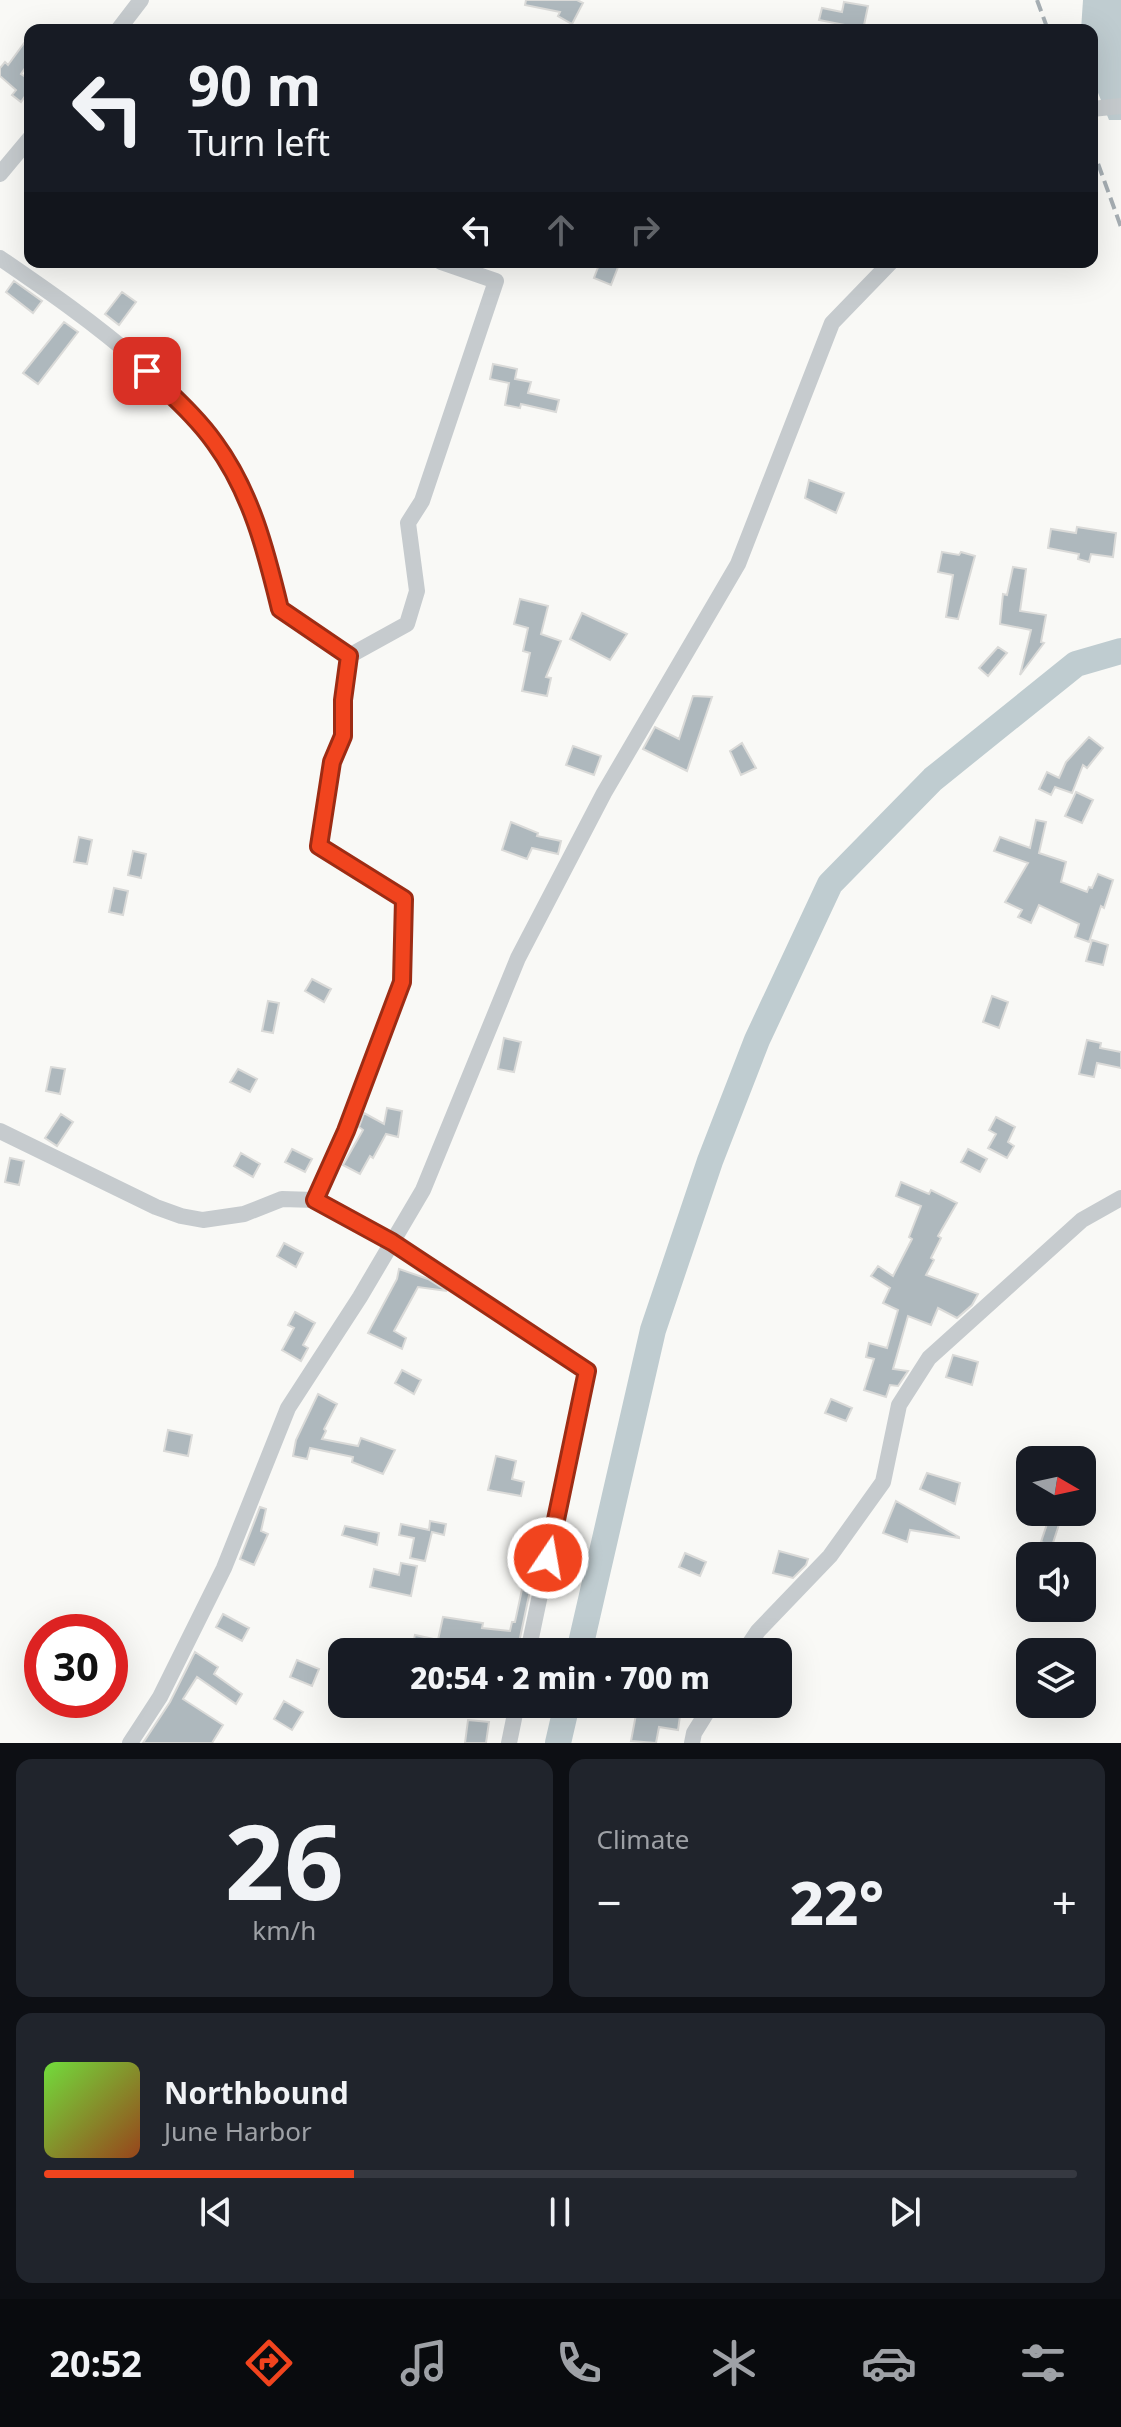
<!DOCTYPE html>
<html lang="en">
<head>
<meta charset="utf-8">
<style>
  body { margin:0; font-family:"Noto Sans",sans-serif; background:#20242c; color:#f1f3f6; height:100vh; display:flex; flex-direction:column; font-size:30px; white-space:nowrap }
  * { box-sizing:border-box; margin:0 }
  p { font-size:26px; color:#9ea1a6 }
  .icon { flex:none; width:44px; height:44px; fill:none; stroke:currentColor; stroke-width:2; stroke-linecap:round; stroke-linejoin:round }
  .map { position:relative; height:1743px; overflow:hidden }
  .side { display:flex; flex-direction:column; gap:16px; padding:16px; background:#0d0f14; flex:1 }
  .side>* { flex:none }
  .banner { position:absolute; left:24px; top:24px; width:1074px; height:244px; border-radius:16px; box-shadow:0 8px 32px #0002; background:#171b24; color:#f1f3f6; overflow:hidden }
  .needle { width:52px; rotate:99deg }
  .buttons { position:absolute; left:1016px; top:1446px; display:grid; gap:16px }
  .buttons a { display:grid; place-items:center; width:80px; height:80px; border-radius:16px; background:#171b24; box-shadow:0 8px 32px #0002; font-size:40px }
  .speed { position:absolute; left:24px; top:1614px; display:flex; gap:16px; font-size:40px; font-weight:700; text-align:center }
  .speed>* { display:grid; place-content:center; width:104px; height:104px; border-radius:50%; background:#171b24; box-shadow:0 8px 32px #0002; line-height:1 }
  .speed .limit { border:12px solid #d22; background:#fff; color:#111 }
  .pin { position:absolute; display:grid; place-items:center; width:68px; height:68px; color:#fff; margin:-34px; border-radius:16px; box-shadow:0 4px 12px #0006 }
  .me { position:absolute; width:88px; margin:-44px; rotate:12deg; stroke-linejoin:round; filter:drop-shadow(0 0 6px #0008) }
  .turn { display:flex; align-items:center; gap:28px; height:168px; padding:0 32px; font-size:36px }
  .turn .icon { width:104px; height:104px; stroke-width:2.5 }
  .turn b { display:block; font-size:56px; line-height:68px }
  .lanes { display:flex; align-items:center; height:76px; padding:0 32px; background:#0003; justify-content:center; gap:40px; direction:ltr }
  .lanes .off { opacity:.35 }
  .big { font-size:60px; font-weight:800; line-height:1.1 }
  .side .widget { flex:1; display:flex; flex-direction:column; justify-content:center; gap:12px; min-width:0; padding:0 28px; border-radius:16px; background:#20242c }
  .side .dial { align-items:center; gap:0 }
  .dial b { font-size:104px; line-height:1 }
  .song { display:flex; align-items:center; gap:24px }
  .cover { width:96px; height:96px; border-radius:12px; background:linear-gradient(135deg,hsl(100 70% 55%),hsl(20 70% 35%)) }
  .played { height:8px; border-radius:4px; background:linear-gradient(90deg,#f1441e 30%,#363941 30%) }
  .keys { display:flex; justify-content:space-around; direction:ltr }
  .heat { display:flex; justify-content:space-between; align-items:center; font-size:44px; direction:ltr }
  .side .tiles { flex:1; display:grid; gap:16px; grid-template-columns:1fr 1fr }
  .widget:last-child { grid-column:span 2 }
  .trip { position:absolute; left:328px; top:1638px; width:464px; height:80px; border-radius:16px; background:#171b24; box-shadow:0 8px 32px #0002; font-weight:800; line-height:80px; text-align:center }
  .tabs { display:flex; height:128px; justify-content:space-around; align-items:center; background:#090b0e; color:#9ea1a6 }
  .tabs .icon { width:56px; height:56px }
  .tabs .active { color:#f1441e }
  .tabs b { font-size:36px; color:#f1f3f6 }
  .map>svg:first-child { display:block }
</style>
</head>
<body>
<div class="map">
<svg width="1121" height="1743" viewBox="0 0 1121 1743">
  <rect width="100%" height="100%" fill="#f9f9f6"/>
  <path fill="#bfccd0" d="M1083 0H1121V120H1109L1092 78V30H1081Z"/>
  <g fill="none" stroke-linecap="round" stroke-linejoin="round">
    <path stroke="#bfccd0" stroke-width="26" d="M579 1652 653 1330 710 1161 757 1040 830 884 933 779 1076 664 1121 651
      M558 1743 567 1704"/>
  </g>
  <path fill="#aeb8bd" stroke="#dadad8" stroke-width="2" d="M526 0H577L583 3 572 24 558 16 560 12 525 5Z
    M844 2 868 6 863 30H844L845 25 819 20 822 8 842 12Z
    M30 35V61L21 74 30 80V89L21 102 12 95 16 90 0 76V68L5 62 8 65Z
    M600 262H620L611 285 594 278Z
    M14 281 42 301 33 313 6 292Z
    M122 292 136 302 119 325 105 314Z
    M64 322 78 332 38 384 23 373Z
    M493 364 517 369 515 379 531 382 528 393 559 400 556 412 521 404 520 408 505 405 509 383 490 379Z
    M809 480 844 493 836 513 805 498Z
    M1077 527 1116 533 1113 557 1091 554 1089 562 1078 559 1079 554 1048 548 1051 529 1076 533Z
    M942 552 959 555 961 552 975 556 958 619 946 617 953 575 938 572Z
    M1013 567 1026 569 1020 611 1046 615 1041 642 1044 643 1020 675 1031 630 1000 624 1003 594 1007 595Z
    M520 599 548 606 541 634 561 641 546 677 551 678 547 696 522 691 530 653 523 651 528 628 514 624Z
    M582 613 627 634 610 660 570 639Z
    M998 647 1007 653 988 676 979 668Z
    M693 696 712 697 687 771 643 749 655 727 679 739Z
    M1089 737 1103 748 1087 768 1083 765 1072 793 1055 787 1051 795 1039 789 1047 772 1059 778 1066 762Z
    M742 743 756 768 741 775 730 751Z
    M573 746 601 756 594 775 566 765Z
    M1076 792 1093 800 1082 823 1065 816Z
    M1036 820 1046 822 1039 853 1066 862 1061 882 1087 892 1089 887 1092 888 1098 874 1113 880 1104 908 1101 906 1089 942 1075 937 1079 924 1039 905 1031 923 1018 917 1022 910 1005 902 1028 863 994 851 1000 837 1030 848Z
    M511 822 538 833 537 836 561 841 558 854 532 848 527 859 502 850Z
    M79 837 92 840 87 864 74 862Z
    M133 851 146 854 141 878 128 875Z
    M114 888 128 891 123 915 109 912Z
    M1092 940 1108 945 1103 965 1086 961Z
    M312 979 331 989 324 1002 305 991Z
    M992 996 1008 1002 999 1028 983 1022Z
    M268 1001 279 1003 273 1033 262 1031Z
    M504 1038 521 1042 514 1072 498 1069Z
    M1087 1040 1101 1043 1100 1048 1121 1052V1068L1097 1063 1094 1077 1079 1074Z
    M51 1067 65 1069 60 1094 46 1091Z
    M238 1069 257 1079 250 1092 230 1082Z
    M387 1108 402 1111 398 1137 386 1134 373 1158 370 1156 360 1174 343 1165 363 1130 359 1127 364 1113 384 1124Z
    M61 1114 73 1122 57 1146 45 1138Z
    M996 1117 1015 1127 1008 1142 1014 1146 1007 1158 988 1148 996 1134 989 1130Z
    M292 1149 312 1159 305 1172 285 1162Z
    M968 1149 987 1159 980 1172 961 1162Z
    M241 1153 260 1164 253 1177 234 1166Z
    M10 1158 24 1161 19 1185 5 1182Z
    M901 1182 929 1194 931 1190 957 1203 938 1236 941 1238 931 1258 934 1260 926 1275 978 1294 972 1305 957 1318 938 1308 931 1325 908 1316 893 1369 908 1371 898 1386 890 1385 886 1397 864 1390 874 1359 866 1357 869 1343 887 1348 898 1310 883 1303 890 1288 871 1276 878 1266 893 1276 912 1239 909 1237 921 1206 896 1196Z
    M284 1243 303 1253 296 1267 277 1256Z
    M399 1269 428 1279 447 1291 418 1287 394 1331 406 1338 402 1349 368 1333 397 1279Z
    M295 1312 315 1323 303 1345 308 1348 301 1361 282 1350 294 1328 288 1325Z
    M953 1355 978 1362 972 1385 946 1377Z
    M402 1370 421 1380 414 1394 395 1383Z
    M318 1394 337 1404 324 1429 326 1431 322 1439 358 1446 361 1438 395 1450 383 1474 352 1462 353 1457 310 1448 307 1459 293 1456 296 1440Z
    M831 1399 852 1408 846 1421 825 1413Z
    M168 1430 192 1435 188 1456 164 1451Z
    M496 1456 516 1461 512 1479 524 1482 521 1496 488 1490Z
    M927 1473 960 1483 955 1504 920 1489Z
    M896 1501 959 1537V1538L910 1530 907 1542 883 1533Z
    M260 1507 266 1509 261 1531 268 1534 254 1565 240 1559Z
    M1051 1512H1063L1052 1546 1041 1542Z
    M430 1521 446 1524 444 1535 432 1532 425 1561 410 1558 414 1538 399 1535 401 1524 429 1530Z
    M345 1526 379 1533 377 1545 342 1535Z
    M779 1551 808 1559 806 1565 793 1578 773 1573Z
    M685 1553 706 1562 700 1576 679 1567Z
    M401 1563 417 1566 411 1596 370 1587 374 1569 399 1575Z
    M524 1580 532 1581 517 1652H411L415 1635 438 1640 443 1617 483 1623 482 1628 510 1631 512 1622H515Z
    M223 1614 249 1628 242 1641 216 1627Z
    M195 1652 218 1667 214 1674 242 1694 236 1704 197 1677 183 1699 223 1725 212 1743H143L170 1702Z
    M297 1660 319 1669 312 1686 290 1677Z
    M284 1701 303 1712 292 1730 274 1719Z
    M637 1709 680 1716 678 1730 659 1727 656 1743 631 1741Z
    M468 1720 489 1722 486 1743H465Z"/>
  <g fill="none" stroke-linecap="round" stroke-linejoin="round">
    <path stroke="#c6cbce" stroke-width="16" d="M118 30 141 0
      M1092 109 1121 106
      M0 174 30 138
      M0 258C92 321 198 394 247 498 263 533 271 571 280 609L349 656
      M0 1131 156 1207 181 1216 203 1220 244 1214 282 1199 315 1200 392 1242 587 1371 528 1652
      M315 1200 346 1131 402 982 404 899 319 846 332 762 343 736V700L349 656 407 624 417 591 408 523 422 501 496 281 441 262
      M744 1652 758 1631 830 1556 883 1482 899 1405 929 1358 1082 1220 1121 1198
      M130 1743 160 1697 224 1568 288 1408 360 1297 423 1190 518 958 604 793 738 564 832 323 891 262
      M509 1743 517 1704
      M692 1743 694 1733 712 1704"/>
    <path stroke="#a6aeb3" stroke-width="4" stroke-dasharray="12 6" stroke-linecap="butt" d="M1037 0 1048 30
      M1092 147 1121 227"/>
  </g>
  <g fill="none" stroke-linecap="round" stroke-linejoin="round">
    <g stroke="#9d2c14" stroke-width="20">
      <path id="route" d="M147 371C170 394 196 416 215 443 251 492 266 551 280 609L349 656 343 700V736L332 762 319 846 404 899 402 982 346 1131 315 1200 392 1242 587 1371 548 1558"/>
    </g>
    <use href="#route" stroke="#f1441e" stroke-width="14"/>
  </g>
</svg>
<div class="buttons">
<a><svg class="needle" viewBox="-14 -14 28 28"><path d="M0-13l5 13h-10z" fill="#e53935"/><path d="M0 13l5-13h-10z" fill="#9ea1a6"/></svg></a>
<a><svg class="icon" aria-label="sound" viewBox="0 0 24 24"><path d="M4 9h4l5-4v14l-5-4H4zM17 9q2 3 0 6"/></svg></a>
<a><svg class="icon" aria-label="layers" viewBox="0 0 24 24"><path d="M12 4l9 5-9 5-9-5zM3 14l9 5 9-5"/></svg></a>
</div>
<div class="speed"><div class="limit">30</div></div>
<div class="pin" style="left:147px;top:371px;background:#d93025"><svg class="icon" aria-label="arrive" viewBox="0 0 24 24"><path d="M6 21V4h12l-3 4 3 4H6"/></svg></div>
<svg class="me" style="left:548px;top:1558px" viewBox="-20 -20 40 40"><circle r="17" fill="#f1441e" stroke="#fff" stroke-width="3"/><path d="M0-11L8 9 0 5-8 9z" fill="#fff"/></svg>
<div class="trip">20:54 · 2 min · 700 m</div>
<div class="banner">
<div class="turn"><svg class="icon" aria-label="left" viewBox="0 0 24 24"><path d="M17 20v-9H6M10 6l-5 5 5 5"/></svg><div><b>90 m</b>Turn left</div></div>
<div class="lanes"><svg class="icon" aria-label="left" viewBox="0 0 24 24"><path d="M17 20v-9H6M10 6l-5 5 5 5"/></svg><svg class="icon off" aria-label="ahead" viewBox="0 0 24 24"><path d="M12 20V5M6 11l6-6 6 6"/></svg><svg class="icon off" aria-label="right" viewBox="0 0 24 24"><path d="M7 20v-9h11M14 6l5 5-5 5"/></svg></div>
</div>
</div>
<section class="side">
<div class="tiles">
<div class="widget dial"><b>26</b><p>km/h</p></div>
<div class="widget"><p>Climate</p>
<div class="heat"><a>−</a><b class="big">22°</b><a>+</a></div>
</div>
<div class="widget">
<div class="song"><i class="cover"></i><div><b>Northbound</b><p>June Harbor</p></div></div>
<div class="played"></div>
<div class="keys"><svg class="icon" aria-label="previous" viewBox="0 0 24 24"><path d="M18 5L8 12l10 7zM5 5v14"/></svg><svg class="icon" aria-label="pause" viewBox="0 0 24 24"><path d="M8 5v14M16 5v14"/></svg><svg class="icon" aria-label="next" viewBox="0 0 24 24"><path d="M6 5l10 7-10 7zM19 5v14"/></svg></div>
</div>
</div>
</section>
<nav class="tabs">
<b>20:52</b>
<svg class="icon active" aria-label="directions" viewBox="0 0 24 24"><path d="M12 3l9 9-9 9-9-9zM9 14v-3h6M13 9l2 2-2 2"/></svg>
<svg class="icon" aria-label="music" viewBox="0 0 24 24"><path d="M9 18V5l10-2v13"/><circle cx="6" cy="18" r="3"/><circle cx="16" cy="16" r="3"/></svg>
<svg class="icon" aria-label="phone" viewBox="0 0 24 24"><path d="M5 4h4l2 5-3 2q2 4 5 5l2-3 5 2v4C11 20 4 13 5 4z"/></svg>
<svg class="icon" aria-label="climate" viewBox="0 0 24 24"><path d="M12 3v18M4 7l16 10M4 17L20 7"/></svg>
<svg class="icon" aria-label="car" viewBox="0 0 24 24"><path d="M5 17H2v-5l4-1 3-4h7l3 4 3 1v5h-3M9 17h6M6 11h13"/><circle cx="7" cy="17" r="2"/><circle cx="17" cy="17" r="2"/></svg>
<svg class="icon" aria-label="filters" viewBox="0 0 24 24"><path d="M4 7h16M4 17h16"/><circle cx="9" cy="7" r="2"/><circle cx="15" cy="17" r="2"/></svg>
</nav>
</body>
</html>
